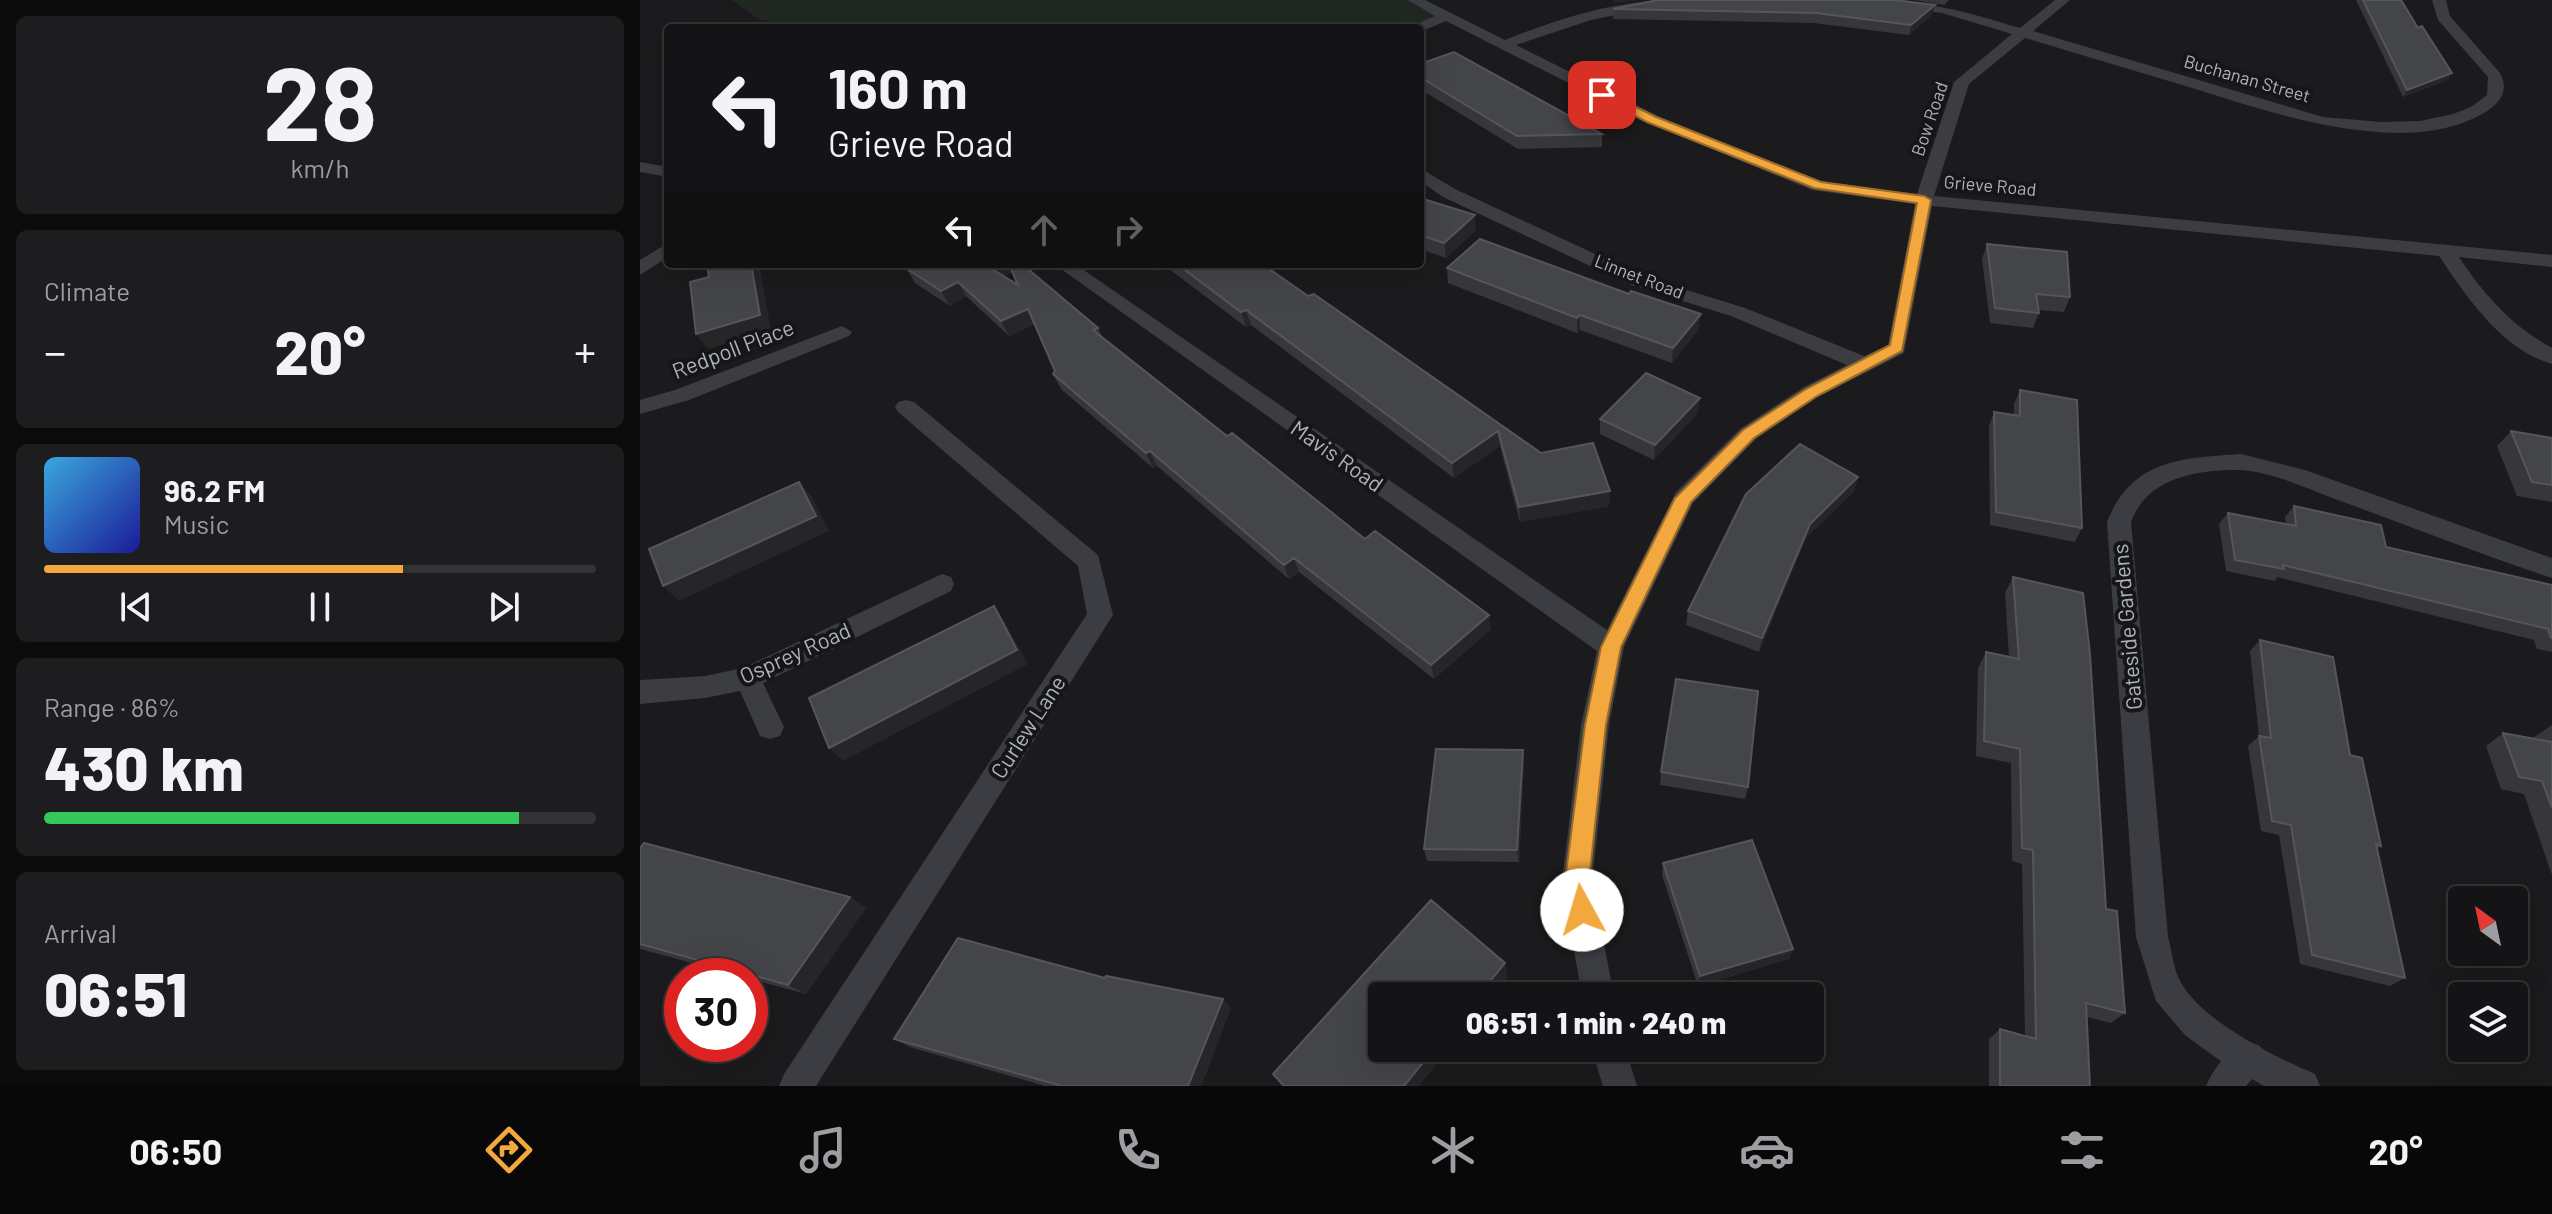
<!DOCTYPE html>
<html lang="en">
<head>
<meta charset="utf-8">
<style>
  body { margin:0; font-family:Barlow,sans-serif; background:#1d1d1f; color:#f1f3f6; height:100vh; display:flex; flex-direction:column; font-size:30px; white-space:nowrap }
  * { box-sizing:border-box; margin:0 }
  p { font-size:26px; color:#9d9ea1 }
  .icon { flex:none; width:44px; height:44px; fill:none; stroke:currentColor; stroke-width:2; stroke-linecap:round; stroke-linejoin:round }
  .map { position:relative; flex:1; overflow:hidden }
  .drawer { display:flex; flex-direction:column; gap:16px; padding:16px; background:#0b0b0c; width:640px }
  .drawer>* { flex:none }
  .top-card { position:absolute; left:24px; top:24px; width:760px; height:244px; border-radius:8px; box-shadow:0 8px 32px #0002,0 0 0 2px #333335; background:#141416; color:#f1f3f6; overflow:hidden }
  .needle { width:52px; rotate:327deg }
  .buttons { position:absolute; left:1808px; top:886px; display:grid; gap:16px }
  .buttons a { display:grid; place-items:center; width:80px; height:80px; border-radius:8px; background:#141416; box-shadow:0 8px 32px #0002,0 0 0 2px #333335; font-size:40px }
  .speed { position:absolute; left:24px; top:958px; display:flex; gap:16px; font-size:40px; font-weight:700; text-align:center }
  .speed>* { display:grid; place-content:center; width:104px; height:104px; border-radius:50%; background:#141416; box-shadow:0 8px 32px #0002,0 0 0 2px #333335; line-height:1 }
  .speed .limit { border:12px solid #d22; background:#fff; color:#111 }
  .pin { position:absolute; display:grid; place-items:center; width:68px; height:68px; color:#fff; margin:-34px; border-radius:16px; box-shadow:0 4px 12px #0006 }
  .me { position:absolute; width:88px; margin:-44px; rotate:354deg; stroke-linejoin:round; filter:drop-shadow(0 0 6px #0008) }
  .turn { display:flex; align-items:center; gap:28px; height:168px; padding:0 32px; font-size:36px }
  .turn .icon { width:104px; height:104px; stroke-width:2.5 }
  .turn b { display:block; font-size:56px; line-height:68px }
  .lanes { display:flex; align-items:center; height:76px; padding:0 32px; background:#0003; justify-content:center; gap:40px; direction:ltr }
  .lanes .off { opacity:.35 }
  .big { font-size:60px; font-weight:800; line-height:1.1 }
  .drawer .widget { flex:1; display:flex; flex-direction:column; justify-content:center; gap:12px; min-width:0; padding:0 28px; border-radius:12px; background:#1d1d1f }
  .drawer .dial { align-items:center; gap:0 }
  .dial b { font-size:104px; line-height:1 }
  .song { display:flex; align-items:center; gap:24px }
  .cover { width:96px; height:96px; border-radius:12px; background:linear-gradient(135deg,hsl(200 70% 55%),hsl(240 70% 35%)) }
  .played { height:8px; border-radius:4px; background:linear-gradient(90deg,#f2a83e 65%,#333335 65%) }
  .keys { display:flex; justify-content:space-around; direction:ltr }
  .heat { display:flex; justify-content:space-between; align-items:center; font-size:44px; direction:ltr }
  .charge { height:12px; border-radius:6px; background:linear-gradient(90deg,#34c759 86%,#333335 0) }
  .trip { position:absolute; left:728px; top:982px; width:456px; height:80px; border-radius:8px; background:#141416; box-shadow:0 8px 32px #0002,0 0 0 2px #333335; font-weight:800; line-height:80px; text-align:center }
  .menu { display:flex; height:128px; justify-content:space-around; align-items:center; background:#080809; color:#9d9ea1 }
  .menu .icon { width:56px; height:56px }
  .menu .active { color:#f2a83e }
  .menu b { font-size:36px; color:#f1f3f6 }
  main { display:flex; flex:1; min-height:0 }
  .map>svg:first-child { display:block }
</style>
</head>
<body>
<main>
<section class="drawer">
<div class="widget dial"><b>28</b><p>km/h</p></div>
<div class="widget"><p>Climate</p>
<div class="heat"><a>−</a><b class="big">20°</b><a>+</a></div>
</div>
<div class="widget">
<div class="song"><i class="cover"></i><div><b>96.2 FM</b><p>Music</p></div></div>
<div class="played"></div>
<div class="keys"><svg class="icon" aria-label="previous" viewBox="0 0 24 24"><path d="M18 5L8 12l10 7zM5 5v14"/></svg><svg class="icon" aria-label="pause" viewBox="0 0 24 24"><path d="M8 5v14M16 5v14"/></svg><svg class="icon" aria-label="next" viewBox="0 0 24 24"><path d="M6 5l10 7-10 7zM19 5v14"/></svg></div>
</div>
<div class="widget"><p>Range · 86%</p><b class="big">430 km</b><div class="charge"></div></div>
<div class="widget"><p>Arrival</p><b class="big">06:51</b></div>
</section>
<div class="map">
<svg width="1912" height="1086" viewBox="0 0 1912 1086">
  <rect width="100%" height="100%" fill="#1b1b1d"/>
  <path fill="#202821" d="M92 0H777L808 15 779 28H157L120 20Z"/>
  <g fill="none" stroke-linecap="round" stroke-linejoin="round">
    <path fill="#3c3d42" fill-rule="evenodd" d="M1608 1041 1620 1046 1625 1058 1620 1070 1606 1086H1566C1574 1067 1589 1049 1608 1041Z"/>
    <path fill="#3c3d42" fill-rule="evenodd" d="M768 0H785L865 40C920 18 977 0 1037 0L1030 4 951 20 876 45 1018 116 1181 181 1277 194 1314 82 1372 34 1302 13 1232 4 1225 0C1285 0 1324 11 1380 28L1415 0H1430L1393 31 1683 117 1741 122 1780 121 1813 114 1831 107 1847 95 1848 77 1798 20 1792 0H1806L1810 16 1860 73C1868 87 1863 100 1850 109 1771 163 1630 112 1549 87 1494 71 1439 54 1385 38L1329 84 1294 196 1912 255V267L1819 257C1844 295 1872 326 1912 348V364C1862 350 1826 296 1799 256L1292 206 1264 353 1178 397 1116 439 1053 503 984 647 969 725 952 881 974 996H942L922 881 941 725 957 651 414 264H435L967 630 1036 492 1100 429 1164 387 1207 365 1091 316 991 285 803 197 780 181V168L815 189 1005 277 1105 308 1224 356 1248 345 1275 204 1172 190 1006 122 806 21 780 32V28H772L774 25 795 16Z
      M0 162 28 167V177L0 172Z
      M28 243V257L0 275V260Z
      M202 326 212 332 209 336 49 400 0 414V400L35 390Z
      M266 400 274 402 458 555 473 615 176 1086H139L144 1074 447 614 438 566 258 412 255 407 258 402Z
      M1601 454 1665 470 1912 558V578C1840 554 1769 526 1698 500 1668 489 1631 471 1598 470 1555 470 1507 478 1491 522L1528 937C1532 951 1533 966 1539 979 1559 1020 1635 1057 1675 1074L1680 1086H1624L1579 1060 1545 1035 1516 1001 1496 937 1467 522C1492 459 1542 458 1601 454Z
      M302 574 311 577 314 584 311 591 123 683 144 727 140 736 130 739 120 736 100 691 65 698 0 704V680L65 676 103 668Z
      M951 1048H985L997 1086H963Z"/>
  </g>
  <path fill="#37373b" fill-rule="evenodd" d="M1274 0H1309L1304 5Z
    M1716 0H1761L1808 80 1763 97Z
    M973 9 1292 15 1269 35 1174 23 973 19Z
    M780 64 962 134V147L878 149 780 89Z
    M780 198 836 230 806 258 780 249Z
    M1347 244 1430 297 1424 312 1399 310V313L1393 328 1350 323 1342 259Z
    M503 264H622L668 296 901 453 970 491 969 506 880 522 860 446 814 478 611 325 606 327 525 266 514 271Z
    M383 265 458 328 462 337 587 436 725 539 851 629 794 679 659 572 649 579 517 466 513 468 421 389 413 374 415 371 395 324 369 336 326 296 310 306 275 283 266 268ZM372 272 378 285 364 276Z
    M807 268 1059 329 1032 363 940 330 937 333 808 283Z
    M1380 390 1442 528 1435 542 1350 525 1349 426 1354 412 1374 415V404Z
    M1058 413 1014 460 960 434V419Z
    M1871 431 1912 438V502L1877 496 1857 446Z
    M1218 477 1214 491 1166 538 1119 652 1046 625 1048 611Z
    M1654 506 1746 547 1912 585V652L1897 649 1894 640 1637 577 1635 581 1586 571 1579 524 1588 513 1646 524 1645 517Z
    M1373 577 1466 909 1485 1013 1471 1023 1447 1017 1450 1086H1349V1039L1360 1029 1385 1036 1382 864 1372 861 1371 763 1336 756 1338 668 1346 652 1369 657 1365 593Z
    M1620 640 1710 755 1741 846 1737 849 1765 978 1750 986 1660 964 1639 835 1621 831 1608 746 1619 736 1610 651Z
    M1912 725V875L1884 794 1861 789 1846 746 1863 733 1893 738Z
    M883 750 884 763 879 862 787 861 784 849Z
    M1021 772 1108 787 1105 799 1020 785Z
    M0 848 226 908 166 994 110 979V976H100L0 949Z
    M1023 863 1153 949 1149 959 1058 986 1022 875Z
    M465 978 591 1008 561 1086H405L270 1047 254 1039Z"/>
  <path fill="#262629" d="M974 0H998L974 3Z
    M1295 5 1292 15 1269 35 1271 25Z
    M1812 73 1808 80 1763 97 1767 90Z
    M835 215 836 230 806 258 804 243Z
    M111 264H119L131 330 68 349 56 334Z
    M351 264H369L373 271 355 281 347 266Z
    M511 264H524L525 266 514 271Z
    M318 282 326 296 310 306 301 291Z
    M388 309 396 324 369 336 361 321Z
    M606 310 611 325 606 327 601 312Z
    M1061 314 1059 329 1032 363 1033 348Z
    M940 315V330L937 333V318Z
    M1060 398 1058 413 1014 460 1015 445Z
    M858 431 860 446 814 478 812 463Z
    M510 451 517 466 513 468 506 453Z
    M1218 477 1214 491 1166 538 1119 652 1122 638 1170 524Z
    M159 482 172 497 189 531 39 601 23 586Z
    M970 491 969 506 880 522 879 507Z
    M654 558 659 572 649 579 644 565Z
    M354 606 364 620 388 664 203 761 189 748Z
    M849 615 851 629 794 679 791 665Z
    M883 750 884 763 879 862 877 850Z
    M210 897 226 908 166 994 148 985Z
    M1153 949 1149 959 1058 986 1060 976Z
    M865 963 868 977 852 996H838Z
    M583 999 591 1008 561 1086H548Z
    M795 1048H810L779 1086H764Z"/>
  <path fill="#444549" stroke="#54565b" stroke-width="2" d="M1018 0H1255L1295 5 1271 25 1176 13 973 9Z
    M1723 0H1761L1778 28 1782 26 1812 73 1767 90Z
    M814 52 962 134 877 136 780 77V64Z
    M780 198 835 215 804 243 780 235Z
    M840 239 989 294 991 291 1061 314 1033 348 940 315 937 318 807 268Z
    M1347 244 1427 252 1430 297 1396 294 1399 313 1355 308Z
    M67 264H111L120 315 56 334 50 282 69 277Z
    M274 264H351L347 266 378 285 369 264H382L458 328 453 330 587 436 592 433 725 539 735 531 849 615 791 665 654 558 644 565 510 451 506 453 413 374 415 371 388 309 361 321 318 282 301 291 266 268Z
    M537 264H622L668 296 674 294 901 453 953 443 970 491 879 507 858 431 812 463 606 310 601 312Z
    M1006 373 1060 398 1015 445 960 419Z
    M1380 390 1437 400 1442 528 1356 512 1354 412 1380 416Z
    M1871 431 1912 438V485L1892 482Z
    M1160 444 1218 477 1170 524 1122 638 1048 611 1106 494Z
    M159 482 176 516 23 586 9 549Z
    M1654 506 1741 525 1746 547 1912 585V638H1911L1908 629 1643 565 1644 569 1595 560 1588 513 1656 526Z
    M1373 577 1443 593 1450 654 1466 909 1477 911 1485 1013 1446 1003 1450 1086H1360V1029L1396 1039 1393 850 1382 848 1380 749 1344 741 1346 652 1379 659Z
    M354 606 377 650 189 748 169 698Z
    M1620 640 1693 657 1710 755 1722 758 1741 846 1736 844 1765 978 1672 955 1651 825 1632 821 1619 736 1631 738Z
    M1036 679 1118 691 1108 787 1021 772Z
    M1863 733 1912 742V808L1902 781 1879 777Z
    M796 749 883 750 877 850 784 849Z
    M1112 840 1153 949 1060 976 1023 863Z
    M4 843 210 897 148 985 0 944V848Z
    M791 900 865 963 838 996H742V1048H795L764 1086H644L633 1074Z
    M318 938 465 978 466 976 583 999 548 1086H422L254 1039Z"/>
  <path fill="#f2a83e" stroke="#9d6d28" stroke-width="2" d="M958 92H966L1016 117 1181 182 1284 196 1291 200 1262 351 1177 396 1114 438 1051 502 981 647 966 725 949 881 954 910 951 918 942 922 934 918 925 881 945 725 961 647 1035 498 1103 430 1166 389 1250 345 1277 203 1174 188 1007 122 958 97Z"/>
  <g text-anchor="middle" stroke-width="8" stroke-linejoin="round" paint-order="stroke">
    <g font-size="18" fill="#adb3bc" stroke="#161618">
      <text transform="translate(1607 79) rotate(16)" y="6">Buchanan Street</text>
      <text transform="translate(1290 119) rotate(-71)" y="6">Bow Road</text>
      <text transform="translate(1350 186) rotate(5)" y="6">Grieve Road</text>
      <text transform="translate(999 277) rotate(21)" y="6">Linnet Road</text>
    </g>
    <g font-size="22" fill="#adb3bc" stroke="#161618">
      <text transform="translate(93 349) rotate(-21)" y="8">Redpoll Place</text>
      <text transform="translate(697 456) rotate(35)" y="8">Mavis Road</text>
      <text transform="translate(1487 627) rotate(-95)" y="8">Gateside Gardens</text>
      <text transform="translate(155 653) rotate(-24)" y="8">Osprey Road</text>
      <text transform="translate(388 727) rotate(-57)" y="8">Curlew Lane</text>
    </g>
  </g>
</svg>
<div class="buttons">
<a><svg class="needle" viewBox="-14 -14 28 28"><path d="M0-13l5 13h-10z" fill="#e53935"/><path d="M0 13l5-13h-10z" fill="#9d9ea1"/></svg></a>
<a><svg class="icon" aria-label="layers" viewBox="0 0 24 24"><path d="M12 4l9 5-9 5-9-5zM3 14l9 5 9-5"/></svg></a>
</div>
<div class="speed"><div class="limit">30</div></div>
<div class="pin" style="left:962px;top:95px;background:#d93025"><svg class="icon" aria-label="arrive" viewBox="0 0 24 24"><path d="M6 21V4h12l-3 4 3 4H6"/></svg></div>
<svg class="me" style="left:942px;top:910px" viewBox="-20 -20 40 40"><circle r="19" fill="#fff"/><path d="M0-13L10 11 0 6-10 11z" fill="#f2a83e"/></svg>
<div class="trip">06:51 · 1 min · 240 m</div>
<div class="top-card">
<div class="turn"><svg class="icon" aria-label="left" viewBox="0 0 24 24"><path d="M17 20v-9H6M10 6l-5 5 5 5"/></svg><div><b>160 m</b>Grieve Road</div></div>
<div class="lanes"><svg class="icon" aria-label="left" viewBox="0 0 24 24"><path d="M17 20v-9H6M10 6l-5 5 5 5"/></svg><svg class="icon off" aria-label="ahead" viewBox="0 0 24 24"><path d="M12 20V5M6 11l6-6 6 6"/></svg><svg class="icon off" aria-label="right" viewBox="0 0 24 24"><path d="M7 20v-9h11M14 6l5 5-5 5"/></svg></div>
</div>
</div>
</main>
<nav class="menu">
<b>06:50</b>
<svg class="icon active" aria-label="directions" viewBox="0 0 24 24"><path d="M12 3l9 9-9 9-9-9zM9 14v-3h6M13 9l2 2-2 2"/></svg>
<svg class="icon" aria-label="music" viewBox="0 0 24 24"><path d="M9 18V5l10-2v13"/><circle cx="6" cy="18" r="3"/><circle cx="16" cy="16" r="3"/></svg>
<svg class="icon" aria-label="phone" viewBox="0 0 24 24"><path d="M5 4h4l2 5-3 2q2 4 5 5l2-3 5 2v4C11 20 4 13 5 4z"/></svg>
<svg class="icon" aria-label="climate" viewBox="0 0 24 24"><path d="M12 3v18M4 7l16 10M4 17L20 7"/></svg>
<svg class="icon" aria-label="car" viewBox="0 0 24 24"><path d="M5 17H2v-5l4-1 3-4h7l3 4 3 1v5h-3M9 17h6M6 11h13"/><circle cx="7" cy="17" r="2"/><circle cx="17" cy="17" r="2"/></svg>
<svg class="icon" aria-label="filters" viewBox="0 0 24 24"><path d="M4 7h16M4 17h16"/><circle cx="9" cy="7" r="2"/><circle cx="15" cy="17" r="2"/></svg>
<b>20°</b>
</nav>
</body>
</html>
